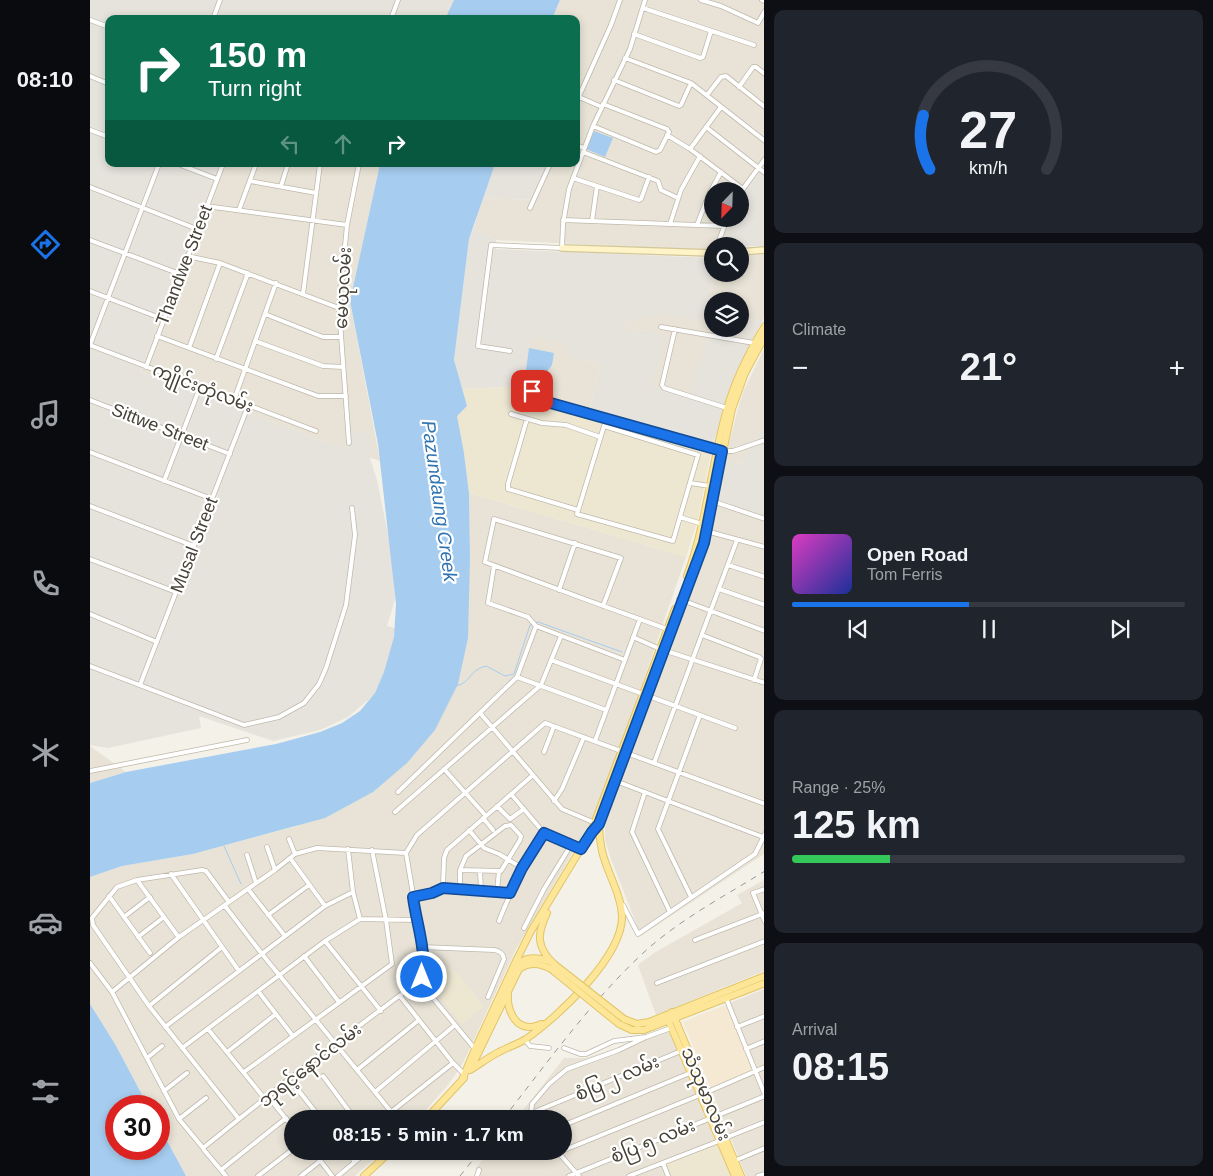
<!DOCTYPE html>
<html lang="en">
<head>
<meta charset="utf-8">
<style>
  body { margin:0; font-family:Helvetica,"Noto Sans Myanmar",sans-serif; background:#20242c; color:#f1f3f6; height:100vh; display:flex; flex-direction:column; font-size:19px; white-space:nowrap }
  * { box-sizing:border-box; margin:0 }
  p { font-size:16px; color:#9ea1a6 }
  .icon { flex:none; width:28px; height:28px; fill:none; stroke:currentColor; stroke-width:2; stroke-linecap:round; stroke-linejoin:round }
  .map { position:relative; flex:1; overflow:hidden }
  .drawer { display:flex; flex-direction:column; gap:10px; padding:10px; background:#0d0f14; width:449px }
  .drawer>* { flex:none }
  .banner { position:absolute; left:15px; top:15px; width:475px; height:152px; border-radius:10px; box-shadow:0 2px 8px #0003; background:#0b6e4f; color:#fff; overflow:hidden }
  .needle { width:32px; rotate:203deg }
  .tools { position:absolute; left:614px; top:182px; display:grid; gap:10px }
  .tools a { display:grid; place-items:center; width:45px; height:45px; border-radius:50%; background:#171b24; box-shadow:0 2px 8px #0003; font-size:25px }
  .speed { position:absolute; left:15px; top:1095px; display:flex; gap:10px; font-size:25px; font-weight:700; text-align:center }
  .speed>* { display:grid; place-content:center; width:65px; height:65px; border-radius:50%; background:#171b24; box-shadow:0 2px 8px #0003; line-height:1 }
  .speed .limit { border:8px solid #d22; background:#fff; color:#111 }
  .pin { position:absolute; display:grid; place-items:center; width:42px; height:42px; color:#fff; margin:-21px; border-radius:10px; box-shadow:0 2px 8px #0006 }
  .me { position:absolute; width:55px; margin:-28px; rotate:0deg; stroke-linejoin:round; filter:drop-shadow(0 0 4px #0008) }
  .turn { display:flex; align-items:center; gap:18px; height:105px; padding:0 20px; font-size:22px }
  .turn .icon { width:65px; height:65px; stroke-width:2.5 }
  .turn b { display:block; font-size:35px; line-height:42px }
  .lanes { display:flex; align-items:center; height:48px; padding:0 20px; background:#0003; justify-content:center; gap:25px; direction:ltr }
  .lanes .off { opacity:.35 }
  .big { font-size:38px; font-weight:700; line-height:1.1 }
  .drawer .card { flex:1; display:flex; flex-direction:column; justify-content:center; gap:8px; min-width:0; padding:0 18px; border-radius:10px; background:#20242c }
  .drawer .dial { align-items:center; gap:0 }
  .dial svg { height:130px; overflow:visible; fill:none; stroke:#363941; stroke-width:7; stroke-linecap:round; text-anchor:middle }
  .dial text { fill:#f1f3f6; stroke:none }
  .song { display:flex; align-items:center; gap:15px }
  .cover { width:60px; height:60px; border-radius:8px; background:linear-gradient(135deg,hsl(310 70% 55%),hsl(230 70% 35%)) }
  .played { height:5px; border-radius:2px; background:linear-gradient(90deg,#1a73e8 45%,#363941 45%) }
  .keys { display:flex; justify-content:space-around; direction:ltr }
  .heat { display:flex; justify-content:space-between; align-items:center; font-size:28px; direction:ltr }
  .charge { height:8px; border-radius:4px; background:linear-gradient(90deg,#34c759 25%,#363941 0) }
  .trip { position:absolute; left:194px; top:1110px; width:288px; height:50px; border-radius:25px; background:#171b24; box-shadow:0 2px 8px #0003; font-weight:700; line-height:50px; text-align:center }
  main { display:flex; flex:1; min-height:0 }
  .menu { display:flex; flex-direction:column; width:90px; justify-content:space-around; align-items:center; background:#090b0e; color:#9ea1a6 }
  .menu .icon { width:35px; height:35px }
  .menu .selected { color:#1a73e8 }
  .menu b { font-size:22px; color:#f1f3f6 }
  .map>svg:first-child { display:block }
</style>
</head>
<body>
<main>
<nav class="menu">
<b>08:10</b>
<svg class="icon selected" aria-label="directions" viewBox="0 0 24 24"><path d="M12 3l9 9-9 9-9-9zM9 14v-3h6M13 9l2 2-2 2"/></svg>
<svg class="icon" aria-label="music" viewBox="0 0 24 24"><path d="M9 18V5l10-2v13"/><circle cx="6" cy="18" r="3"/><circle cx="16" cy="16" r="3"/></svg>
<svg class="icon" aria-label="phone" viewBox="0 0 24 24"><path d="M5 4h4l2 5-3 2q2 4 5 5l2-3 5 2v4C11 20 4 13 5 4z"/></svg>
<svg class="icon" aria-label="climate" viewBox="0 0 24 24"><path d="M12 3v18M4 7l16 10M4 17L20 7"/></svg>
<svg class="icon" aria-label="car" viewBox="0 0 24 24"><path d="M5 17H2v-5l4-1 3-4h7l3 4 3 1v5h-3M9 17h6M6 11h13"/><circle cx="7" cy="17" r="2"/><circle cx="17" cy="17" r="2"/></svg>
<svg class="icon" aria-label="filters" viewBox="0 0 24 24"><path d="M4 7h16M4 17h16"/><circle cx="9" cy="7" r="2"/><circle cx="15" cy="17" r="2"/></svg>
</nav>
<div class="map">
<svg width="675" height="1176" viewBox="0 0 675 1176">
  <rect width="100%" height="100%" fill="#f4f1e8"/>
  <path fill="#e8e3d6" d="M470 0H674V177L668 171 650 198V191H622V219H641L632 246H622V251H621L406 240 383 229 393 198 439 200 456 164H486V19H462Z
    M128 164H290L260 301 290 461 240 444 50 372Z
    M674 254V318L672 322 650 317V301H622V328L597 397 561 386 556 330 537 332 534 323 566 314 611 320 623 283 624 274H650V256Z
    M444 337 480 344 477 357 511 363 498 414 428 396 434 384 440 341Z
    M674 349V425L651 464 635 461 647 412 653 392Z
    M379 493 596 557 528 754 499 825 426 949 372 1065 358 1085 328 1119H202V1151H293L265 1176H96L69 1126V1106H58L25 1044 0 1004V877L32 866 103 854 207 826 380 558Z
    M627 500 674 517V854L551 936 521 859 515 840V826L520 807 617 544Z
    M0 746 36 772 0 783Z
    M674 880V971L566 1015 548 965 564 953 652 903 647 895Z
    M674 989V1176H656L622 1091 668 1072 640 1003Z
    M575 1027 580 1030 627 1144 642 1176H384L386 1168 400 1151H472V1119H426L474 1058H496L532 1046Z"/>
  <path fill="#f5e9d4" d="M640 1003 669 1072 622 1091 593 1022Z"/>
  <path fill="#e6e3dd" d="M0 0H364L355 19H19V164H128L50 372 240 444 255 448 259 430 278 432 282 450 280 458 287 480 302 554 305 599 297 626 308 629 299 667 284 695 258 717 230 730 183 741 109 716 111 728 18 748 0 745Z
    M405 164H456L439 200 393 198Z
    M668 171 674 177V246H632L641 219H650V198Z
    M383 229 406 240V249L622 258 623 283 611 320 566 314 534 323 538 332 556 330 576 337 561 386 597 397 622 328 650 329V317L672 322 656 352 634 409 622 448 498 414 511 363 476 357 479 344 444 337 443 341H440L434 384 431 389 415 387 371 389 364 361 379 239Z
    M674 425V517L627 500 635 461 651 464Z"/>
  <path fill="#ede7d2" d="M415 387 431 389 428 396 622 448 608 519 596 557 379 493 374 453 366 416 377 406 371 389Z
    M361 966 394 1006 372 1024 339 983Z
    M627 1144 642 1176H582L577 1164Z"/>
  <path fill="#a6cdf0" d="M364 0H470L462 19H355Z
    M504 131 523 138 515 157 496 149Z
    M290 164H405L379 239 364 360 377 406 367 416 374 453 379 493 380 558 378 638 368 684 345 730 317 763 283 792 235 818 103 854 32 866 0 877V783L36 772 186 744 230 732 252 723 270 711 285 693 294 672 304 637 306 604 288 444 260 301Z
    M439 348 464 353 462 365 448 384H434Z
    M0 1004 25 1044 58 1106H26V1149H69V1126L96 1176H0Z"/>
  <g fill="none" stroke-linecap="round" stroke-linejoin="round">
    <path stroke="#a6cdf0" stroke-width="1" d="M366 686C381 683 379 670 396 666L415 676 424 674 440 625 448 622 532 652
      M134 846 151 884"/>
    <g stroke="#bfb9ab" stroke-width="5.5">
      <path id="street" d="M611 0 631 6 668 23 675 11
        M672 0 675 1
        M553 8 664 45
        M123 19 130 0
        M301 19 308 0
        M0 20 19 27
        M544 34 610 58 613 57 621 31
        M535 58 601 83 675 141
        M0 76 19 84
        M524 80 589 106 591 105 601 83
        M649 87 663 67H666L675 74
        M617 95 631 77 636 76 675 107
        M489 97 512 107
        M486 103 521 25 530 0
        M503 126 566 152 570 150 579 132 577 129 513 104
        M616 127 675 173
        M0 130 19 137
        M577 135 600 149 653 189
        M486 145 494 148
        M600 149 631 107
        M493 152 568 181 571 190 588 198
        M69 164 0 345 226 431
        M88 164 127 179
        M483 178 549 200 551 199 559 177
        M160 181 226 193
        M191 186 198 164
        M0 187 107 229
        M650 193 675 159
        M116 206 257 225
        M440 208 460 164
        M149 210 166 164
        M473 220 634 226
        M502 221 507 186
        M580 224 591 190 610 156
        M607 225 619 194 631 172
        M0 240 90 274
        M627 246 637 219
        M97 256 130 263 249 308
        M0 291 73 319
        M213 294 230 164
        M175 314 233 337H251
        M571 327 664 343
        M585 329 572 385 574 388 637 408
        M67 336 228 396H256
        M165 341 233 366 253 367
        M99 348 130 263
        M420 351 388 346 401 245 472 248 473 224 479 189 503 126 540 49 555 0
        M126 359 158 273
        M56 367 133 164
        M441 391 457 402 632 451H643L675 440
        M0 400 140 454
        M144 400 186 283
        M421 414 452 423 476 425 510 437
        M437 419 418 484V489L488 510
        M514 426 608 455 583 541 487 514Z
        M259 443 249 308 257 225 269 164
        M0 452 122 499
        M74 481 110 387
        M600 483 620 486
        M622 501 675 519
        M0 506 104 546
        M590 517 612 524
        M616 531 675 547
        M0 559 86 592
        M638 565 675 577
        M404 566 398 603 438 617 446 626 535 660
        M629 589 675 605
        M469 590 485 543
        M589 599 675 631
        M513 606 531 558 404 519 395 562C456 585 516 607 577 629
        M0 614 67 642
        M612 635 669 657 671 659 664 680
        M543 637 570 649 675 683
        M461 660 645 728
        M0 666 154 725 189 717 214 703 229 684 236 668 256 605 265 535 262 508
        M427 677 516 710
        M50 685 158 406
        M390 713 472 809 505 823
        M505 741 550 619
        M454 752 464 726
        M564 763 647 540
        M354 769 396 816
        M0 771 157 740
        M523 780 673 837
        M308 792 427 677 446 626
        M555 792 542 832 580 912
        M421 794 454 833 491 849
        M464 801 472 789 494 737
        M407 806 420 819 434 809
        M305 812 451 685 471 636
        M393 818 403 830
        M379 830 394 848 409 854 432 868
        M199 839 205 854
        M177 847 185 870
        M258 849 263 892 270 919
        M157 855 166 883
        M200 858 235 906
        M370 870 411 871 430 840 431 836 421 825 415 826 376 856 370 870V889
        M390 871 391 890
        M81 874 149 971
        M47 880 87 935
        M353 887 354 858 357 850 443 775
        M158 889 195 936
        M675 889 663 893 675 922
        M407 891 409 871
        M19 896 60 953
        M323 897 342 893 353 887 420 893
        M601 897 568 829 610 715
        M139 902 116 871 112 870 47 880 27 887 2 918 3 925 59 1006 149 1119 221 1062 329 981 332 977 334 968 332 947 316 853
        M533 905 548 934 665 854 675 834
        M135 906 172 954 307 1119
        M178 915 219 885
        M34 917 60 897
        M409 921C421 889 436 862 454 833
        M434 928 454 889 481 845
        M48 937 74 917
        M605 940 675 913
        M235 941 291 1011
        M332 947 404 950C410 951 413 953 414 959L398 997
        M214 956 249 1002
        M0 963 22 992 89 1119 113 1148 149 1119
        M329 981 385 1049
        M567 983 675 941
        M168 991 203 1036
        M22 992 89 937 185 870 205 854 227 848 316 853 327 835 455 723 675 804
        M310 996 363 1063 375 1075
        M636 998 675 1095
        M59 1006 132 947
        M75 1027 235 906 263 892
        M647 1027 675 1016
        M118 1029 175 1099
        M435 1040 440 1046 459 1048
        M92 1048 235 941 270 919 326 920
        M474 1048 490 1054H496L524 1041 556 1037 581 1028
        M656 1049 675 1041
        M137 1052 186 1014
        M57 1058 72 1046
        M267 1070 329 1020
        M154 1072 302 964 296 920 282 850
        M233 1076 265 1119
        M205 1086 231 1119
        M74 1091 97 1073
        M285 1092 365 1025
        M615 1093 675 1067
        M184 1104 202 1126
        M301 1112 363 1063
        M441 1114 442 1104 459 1084 477 1069 529 1050 556 1037
        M89 1119 116 1098
        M439 1119 437 1115 591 1051
        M472 1126 600 1073
        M635 1138 675 1122
        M114 1150 136 1176
        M223 1151 242 1176
        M257 1151 265 1162
        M467 1151 489 1176
        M472 1151 610 1095
        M644 1161 675 1148
        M573 1163 578 1176
        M131 1170 196 1118
        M168 1176 202 1150
        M211 1176 230 1161
        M248 1176 278 1151
        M387 1176 389 1170
        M479 1176 675 1096
        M539 1176 629 1141
        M668 1176 675 1174"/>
    </g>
    <g stroke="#d3c799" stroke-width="8">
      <path id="secondary" d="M472 248 622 253
        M650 252 675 250"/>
    </g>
    <g stroke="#e2c568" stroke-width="8">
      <path id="primary" d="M597 576C617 522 621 464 637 409 645 380 659 352 675 326
        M457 913C447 934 446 947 464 964
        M426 968C433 955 449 957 461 962
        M418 994C417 1007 423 1027 440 1027 444 1027 448 1025 452 1024
        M582 1012 651 1176
        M576 1015 645 1176
        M534 1019 547 1024 559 1022 675 976
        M529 1024 542 1030H554L675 983
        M381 1068 429 969C440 962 449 963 461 969
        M380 1070C390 1064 399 1057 409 1052 418 1047 428 1044 436 1039 468 1017 533 956 532 916 531 893 517 873 512 851 510 842 509 833 509 824L614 543 642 409 655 373 675 336
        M372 1080 385 1049 427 959 441 931 501 832 585 609
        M336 1119 374 1078
        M274 1176 301 1151"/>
    </g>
    <use href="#street" stroke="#fff" stroke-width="4"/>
    <use href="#secondary" stroke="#fef4c8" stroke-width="5.5"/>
    <use href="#primary" stroke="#fde698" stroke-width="6"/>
    <path stroke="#979797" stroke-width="1" stroke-dasharray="6 6" stroke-linecap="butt" d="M413 1119C457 1063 499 1004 551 955 587 921 633 897 675 871
      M370 1176 390 1151"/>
    <g stroke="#e2c568" stroke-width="8" stroke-linecap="butt">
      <path id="primary-bridge" d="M464 964 534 1019
        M461 969 529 1024"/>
    </g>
    <use href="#primary-bridge" stroke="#fde698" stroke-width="6"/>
  </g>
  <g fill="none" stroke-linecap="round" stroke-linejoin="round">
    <g stroke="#114b97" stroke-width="12">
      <path id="route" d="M332 977C337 951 326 922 323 897L342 893 353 888 420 893 432 868 454 833 491 849 502 832 509 824 614 543 632 451 457 402 442 391"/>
    </g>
    <use href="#route" stroke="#1a73e8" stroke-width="9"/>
  </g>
  <g text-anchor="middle" stroke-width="4.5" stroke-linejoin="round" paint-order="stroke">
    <g font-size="18" fill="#474237" stroke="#fff">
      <text transform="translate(94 265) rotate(-69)" y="6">Thandwe Street</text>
      <text transform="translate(253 288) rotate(-87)" y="6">မေယုလမ်း</text>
      <text transform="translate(113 388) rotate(21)" y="6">ကျိုင်းတုံလမ်း</text>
      <text transform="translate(70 427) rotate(21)" y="6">Sittwe Street</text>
      <text transform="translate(104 545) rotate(-69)" y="6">Musal Street</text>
      <text transform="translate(220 1065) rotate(-38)" y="6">ဘုရင့်နောင်လမ်း</text>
      <text transform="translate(527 1078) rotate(-23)" y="6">စံပြ ၂ လမ်း</text>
      <text transform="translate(616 1094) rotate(67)" y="6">သံသုမာလမ်း</text>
      <text transform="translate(563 1141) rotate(-22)" y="6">စံပြ ၅ လမ်း</text>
    </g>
    <g font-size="19" font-style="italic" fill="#3174b2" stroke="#fff">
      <text transform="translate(350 501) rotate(82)" y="7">Pazundaung Creek</text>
    </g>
  </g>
</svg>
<div class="tools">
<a><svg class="needle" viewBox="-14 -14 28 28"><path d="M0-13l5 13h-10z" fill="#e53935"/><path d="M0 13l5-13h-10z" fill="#9ea1a6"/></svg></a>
<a><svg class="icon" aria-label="search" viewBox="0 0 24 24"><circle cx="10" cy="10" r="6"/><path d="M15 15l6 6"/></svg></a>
<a><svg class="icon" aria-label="layers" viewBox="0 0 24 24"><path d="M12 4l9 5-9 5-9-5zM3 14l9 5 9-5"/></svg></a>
</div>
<div class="speed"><div class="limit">30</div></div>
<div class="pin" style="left:442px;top:391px;background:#d93025"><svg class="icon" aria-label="arrive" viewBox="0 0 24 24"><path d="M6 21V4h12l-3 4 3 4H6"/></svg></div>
<svg class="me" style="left:332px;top:977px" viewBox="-20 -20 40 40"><circle r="17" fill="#1a73e8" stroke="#fff" stroke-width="3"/><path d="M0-11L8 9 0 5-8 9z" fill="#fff"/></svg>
<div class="trip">08:15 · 5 min · 1.7 km</div>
<div class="banner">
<div class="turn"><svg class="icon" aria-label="right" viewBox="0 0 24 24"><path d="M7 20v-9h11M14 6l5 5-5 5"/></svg><div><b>150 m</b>Turn right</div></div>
<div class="lanes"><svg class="icon off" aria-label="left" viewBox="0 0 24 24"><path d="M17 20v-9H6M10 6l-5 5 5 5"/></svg><svg class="icon off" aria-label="ahead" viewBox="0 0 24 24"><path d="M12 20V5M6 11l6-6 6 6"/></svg><svg class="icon" aria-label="right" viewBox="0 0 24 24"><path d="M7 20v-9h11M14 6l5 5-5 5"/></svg></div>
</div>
</div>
<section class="drawer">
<div class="card dial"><svg viewBox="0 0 100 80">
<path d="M14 69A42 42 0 1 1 86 69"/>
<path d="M14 69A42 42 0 0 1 10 36" stroke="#1a73e8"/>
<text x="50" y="56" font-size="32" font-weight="700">27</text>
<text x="50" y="72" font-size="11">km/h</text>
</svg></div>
<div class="card"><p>Climate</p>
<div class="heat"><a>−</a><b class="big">21°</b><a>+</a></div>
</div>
<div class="card">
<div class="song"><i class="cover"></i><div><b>Open Road</b><p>Tom Ferris</p></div></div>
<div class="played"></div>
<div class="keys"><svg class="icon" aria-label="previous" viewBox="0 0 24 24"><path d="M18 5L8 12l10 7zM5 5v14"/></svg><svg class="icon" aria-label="pause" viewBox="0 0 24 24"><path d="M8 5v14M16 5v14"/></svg><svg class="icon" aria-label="next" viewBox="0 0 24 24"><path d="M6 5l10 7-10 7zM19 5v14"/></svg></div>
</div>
<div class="card"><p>Range · 25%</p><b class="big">125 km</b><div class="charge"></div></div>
<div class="card"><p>Arrival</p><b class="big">08:15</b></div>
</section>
</main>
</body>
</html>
